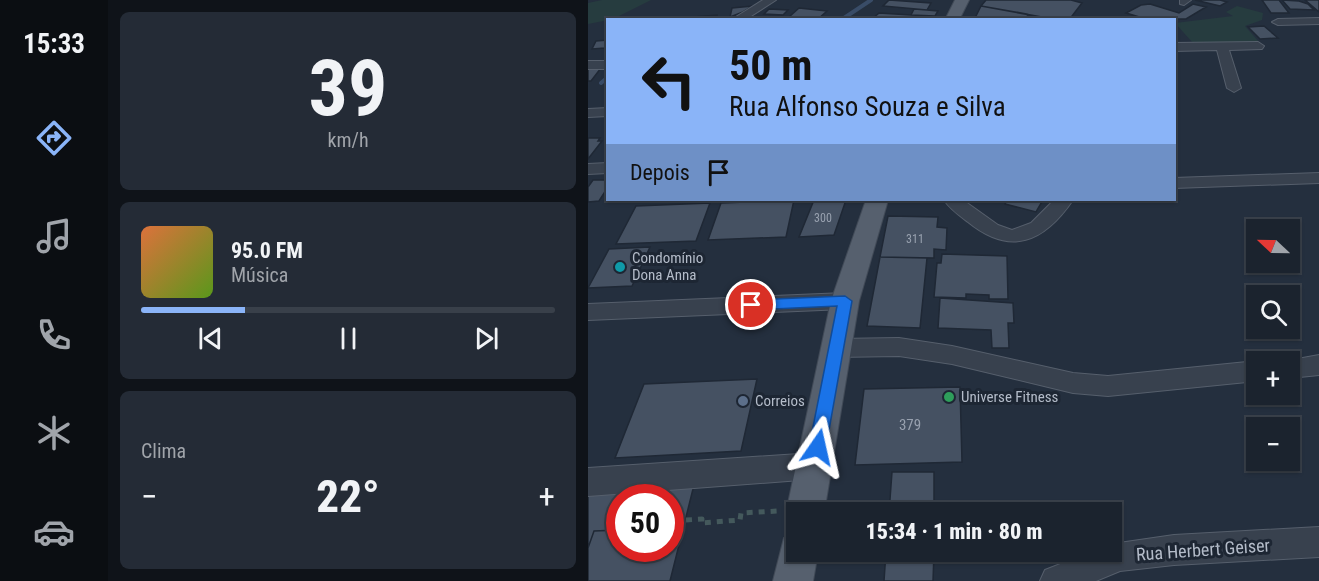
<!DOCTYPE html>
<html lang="pt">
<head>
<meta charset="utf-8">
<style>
  body { margin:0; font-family:"Roboto Condensed",sans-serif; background:#242b36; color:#f1f3f6; height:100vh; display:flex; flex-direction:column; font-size:22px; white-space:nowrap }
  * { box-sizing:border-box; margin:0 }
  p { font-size:20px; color:#a0a4aa }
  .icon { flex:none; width:33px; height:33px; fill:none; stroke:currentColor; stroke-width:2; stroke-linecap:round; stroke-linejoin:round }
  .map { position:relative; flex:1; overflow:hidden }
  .sheet { display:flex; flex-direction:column; gap:12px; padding:12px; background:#0f1319; width:480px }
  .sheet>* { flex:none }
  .banner { position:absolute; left:18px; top:18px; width:570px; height:183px; border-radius:0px; box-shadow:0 2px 4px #0004,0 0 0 2px #39404a; background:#8ab4f8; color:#111; overflow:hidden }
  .needle { width:39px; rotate:292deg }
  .tools { position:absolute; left:658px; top:219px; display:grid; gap:12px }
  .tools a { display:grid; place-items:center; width:54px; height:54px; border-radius:0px; background:#1b232e; box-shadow:0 2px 4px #0004,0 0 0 2px #39404a; font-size:30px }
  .speed { position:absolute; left:18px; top:484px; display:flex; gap:12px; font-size:30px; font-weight:700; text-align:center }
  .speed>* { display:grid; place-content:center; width:78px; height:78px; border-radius:50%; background:#1b232e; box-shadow:0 2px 4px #0004,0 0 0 2px #39404a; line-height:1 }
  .speed .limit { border:9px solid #d22; background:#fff; color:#111 }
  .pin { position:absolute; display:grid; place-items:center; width:51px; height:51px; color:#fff; margin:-26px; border:3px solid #fff; border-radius:50%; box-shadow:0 2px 6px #0007 }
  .me { position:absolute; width:66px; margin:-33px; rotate:11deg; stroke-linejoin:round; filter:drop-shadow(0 0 4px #0008) }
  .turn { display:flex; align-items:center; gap:21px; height:126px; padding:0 24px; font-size:27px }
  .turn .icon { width:78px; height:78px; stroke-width:2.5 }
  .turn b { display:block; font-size:42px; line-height:51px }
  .then { display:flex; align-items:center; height:57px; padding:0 24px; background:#0003; gap:12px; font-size:22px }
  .big { font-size:45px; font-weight:800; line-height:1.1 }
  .sheet .widget { flex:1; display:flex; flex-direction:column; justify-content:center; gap:9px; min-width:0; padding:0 21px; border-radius:9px; background:#242b36 }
  .sheet .dial { align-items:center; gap:0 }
  .dial b { font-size:78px; line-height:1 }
  .song { display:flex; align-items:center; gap:18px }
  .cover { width:72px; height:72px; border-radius:9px; background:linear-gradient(135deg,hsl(20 70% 55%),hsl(90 70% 35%)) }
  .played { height:6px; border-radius:3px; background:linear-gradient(90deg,#8ab4f8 25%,#39404a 25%) }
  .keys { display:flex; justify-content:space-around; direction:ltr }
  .heat { display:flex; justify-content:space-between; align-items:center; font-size:33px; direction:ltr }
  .trip { position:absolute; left:198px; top:502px; width:336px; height:60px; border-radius:0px; background:#1b232e; box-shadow:0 2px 4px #0004,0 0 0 2px #39404a; font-weight:800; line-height:60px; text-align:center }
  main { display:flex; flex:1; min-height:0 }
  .tabs { display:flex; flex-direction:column; width:108px; justify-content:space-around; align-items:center; background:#0b0e12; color:#a0a4aa }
  .tabs .icon { width:42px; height:42px }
  .tabs .active { color:#8ab4f8 }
  .tabs b { font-size:27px; color:#f1f3f6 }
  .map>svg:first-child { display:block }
</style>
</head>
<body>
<main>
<nav class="tabs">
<b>15:33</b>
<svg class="icon active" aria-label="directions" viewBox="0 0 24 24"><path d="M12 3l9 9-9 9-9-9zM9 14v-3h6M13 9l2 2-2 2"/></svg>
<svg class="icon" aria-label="music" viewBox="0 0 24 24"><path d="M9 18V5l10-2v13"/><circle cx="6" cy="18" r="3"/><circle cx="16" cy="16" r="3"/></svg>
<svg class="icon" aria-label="phone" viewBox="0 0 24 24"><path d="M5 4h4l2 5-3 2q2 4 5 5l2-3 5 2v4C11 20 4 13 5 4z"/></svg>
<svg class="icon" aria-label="climate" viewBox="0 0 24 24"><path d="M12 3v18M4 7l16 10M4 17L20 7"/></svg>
<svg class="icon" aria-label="car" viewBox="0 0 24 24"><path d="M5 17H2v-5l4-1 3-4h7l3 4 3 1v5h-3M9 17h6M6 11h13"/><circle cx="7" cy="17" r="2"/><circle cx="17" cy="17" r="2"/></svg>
</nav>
<section class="sheet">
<div class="widget dial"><b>39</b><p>km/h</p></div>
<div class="widget">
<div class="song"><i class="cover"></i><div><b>95.0 FM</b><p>Música</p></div></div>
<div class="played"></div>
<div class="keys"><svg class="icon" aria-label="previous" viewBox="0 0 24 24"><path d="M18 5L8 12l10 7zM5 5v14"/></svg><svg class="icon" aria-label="pause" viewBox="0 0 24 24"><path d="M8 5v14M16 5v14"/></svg><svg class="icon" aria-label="next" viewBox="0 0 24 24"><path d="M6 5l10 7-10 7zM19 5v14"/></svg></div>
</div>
<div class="widget"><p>Clima</p>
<div class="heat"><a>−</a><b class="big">22°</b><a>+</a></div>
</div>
</section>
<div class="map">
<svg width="731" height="581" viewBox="0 0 731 581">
  <rect width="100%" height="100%" fill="#242f3e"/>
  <path fill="#263c3f" d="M14 0H63L25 19 0 24V3Z
    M649 6 675 13 674 20 657 26 671 42 605 43 587 23 645 16 638 12Z"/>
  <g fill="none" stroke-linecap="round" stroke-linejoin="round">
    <path stroke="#394c67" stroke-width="4" d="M253 20 283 0
      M13 83 20 77"/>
  </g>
  <path fill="#455162" stroke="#1f2835" stroke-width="1.5" d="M301 0 343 3 339 10 295 6Z
    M398 0H483L494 3 481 20H470L393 6Z
    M607 0H632L639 2 632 6Z
    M674 0H691L701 13H683Z
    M694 0 711 1 720 4 726 10 702 9Z
    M717 0H731V12Z
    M562 4 591 13 605 4 618 7 598 19H558L538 13 553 5Z
    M165 6 155 12 142 17 144 8Z
    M393 6 439 14 438 20H386Z
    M211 8 239 11 230 19 201 17Z
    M181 9 200 10 195 15 176 14Z
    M326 9 339 10 350 11 347 16 323 15Z
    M291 13 323 15 341 16 340 20H283Z
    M129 15V20H106V17Z
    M676 26 690 38 672 39 660 27Z
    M20 40 17 48 4 49 8 41Z
    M13 68 3 81H0V69Z
    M0 138H12L10 141H14L0 159Z
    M5 180H20V187L11 201 0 202V187Z
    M206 200 198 237 120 240 133 203Z
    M226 200H258L246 235 211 237Z
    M419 200H455L448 212 417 204Z
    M122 203 108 241 28 244 48 206Z
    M300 216 350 217 349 227 359 228 358 250 346 249V258L292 257Z
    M62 247 44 286 0 288 21 249Z
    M354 254 419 256 420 299H401V295L378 294V298L346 297 349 263H353Z
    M292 257 339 258 332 328 279 326Z
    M352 298 425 303 426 323H420L421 348H404L403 330 350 328Z
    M169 379 153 451 27 458 56 384Z
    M372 387 374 462 267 465 276 389Z
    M304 472H346V513H301Z
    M106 485 82 581H0V548L6 531 31 530 32 527V549H82V498H41L44 490Z
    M44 490 41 498H32L31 530 6 531 0 548V493Z
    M298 552H346L345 581H296Z"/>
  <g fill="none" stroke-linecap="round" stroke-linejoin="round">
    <g stroke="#565f6c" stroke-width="2">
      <path id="minor" d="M175 0H188L157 20H143Z
        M592 0H603L596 5 592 4Z
        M731 18V24L690 25 684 22 690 19Z
        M670 42 676 46 674 49 641 50 653 88 646 92 639 88 629 50 586 51V43Z
        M0 61H20V69H0Z
        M20 108V116L0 117V109Z
        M20 163V173L0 174V164Z
        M731 173V183L586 188V178Z
        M356 200H375L410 225 424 230 443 223 466 200H485C456 242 423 257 380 222 372 216 362 209 356 200Z
        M257 293 265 295 268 301 265 307 257 309 0 320V304Z
        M311 338 364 346 485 373 520 376 669 361V381L520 396 485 393 364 364 311 356 248 357 240 355 236 348 240 341 248 339Z
        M731 355V375L702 378V362H693Z
        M226 453 236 457 240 466 236 475 226 479 0 496V468Z
        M731 527V557L586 565 532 571 508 581H452L457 570 503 552H524V544L586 535Z"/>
    </g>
    <g stroke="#414a57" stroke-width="2">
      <path id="major" d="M367 0H381L371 20H357Z
        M278 200H300L271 301 236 513H208V528L204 526 198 513 243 301Z
        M208 533V552H230L225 581H185L196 538Z"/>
    </g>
    <path stroke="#44595c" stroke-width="5" stroke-dasharray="6 6" stroke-linecap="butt" d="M98 520 114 519 113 523 152 520 153 513 190 511"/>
    <use href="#minor" fill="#38414e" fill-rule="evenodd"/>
    <use href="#major" fill="#56606e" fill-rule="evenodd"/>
  </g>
  <path fill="#1a73e8" stroke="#114b97" stroke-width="1.5" d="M257 296 264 301 238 447 236 452 230 455 223 452 221 447 249 306 163 310 156 305 163 300Z"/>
  <circle fill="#0f9aa8" stroke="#1d2633" stroke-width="2" cx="32" cy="267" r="6"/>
  <circle fill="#2e9e5b" stroke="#1d2633" stroke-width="2" cx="361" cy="397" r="6"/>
  <circle fill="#5c6f8a" stroke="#1d2633" stroke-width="2" cx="155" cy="401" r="6"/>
  <g text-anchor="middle" stroke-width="6" stroke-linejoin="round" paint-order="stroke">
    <g font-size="12" fill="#98a1af">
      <text x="235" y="222">300</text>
      <text x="327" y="243">311</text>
    </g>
    <g font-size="15" fill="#b4bcc9" stroke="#1d2633" text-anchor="start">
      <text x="44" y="263">Condomínio<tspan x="44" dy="17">Dona Anna</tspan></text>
      <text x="373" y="402">Universe Fitness</text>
      <text x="167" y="406">Correios</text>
    </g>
    <g font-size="15" fill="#98a1af">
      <text x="322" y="430">379</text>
    </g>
    <g font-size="18" fill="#b4bcc9" stroke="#1d2633">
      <text transform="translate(615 550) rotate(-4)" y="6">Rua Herbert Geiser</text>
    </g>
  </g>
</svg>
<div class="tools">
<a><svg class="needle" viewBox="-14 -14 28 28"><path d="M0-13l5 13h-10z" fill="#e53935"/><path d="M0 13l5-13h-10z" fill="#a0a4aa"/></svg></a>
<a><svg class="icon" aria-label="search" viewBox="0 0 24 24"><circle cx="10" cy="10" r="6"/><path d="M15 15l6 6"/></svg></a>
<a>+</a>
<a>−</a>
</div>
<div class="speed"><div class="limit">50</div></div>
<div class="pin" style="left:163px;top:305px;background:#d93025"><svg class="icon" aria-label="arrive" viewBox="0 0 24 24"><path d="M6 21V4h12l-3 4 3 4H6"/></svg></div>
<svg class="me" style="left:230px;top:447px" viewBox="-20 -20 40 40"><path d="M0-17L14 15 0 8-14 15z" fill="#1a73e8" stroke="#fff" stroke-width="4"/></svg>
<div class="trip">15:34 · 1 min · 80 m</div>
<div class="banner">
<div class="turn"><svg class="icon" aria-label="left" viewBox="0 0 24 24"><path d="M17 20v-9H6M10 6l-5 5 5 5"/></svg><div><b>50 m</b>Rua Alfonso Souza e Silva</div></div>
<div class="then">Depois<svg class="icon" aria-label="arrive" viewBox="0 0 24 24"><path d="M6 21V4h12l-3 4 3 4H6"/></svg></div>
</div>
</div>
</main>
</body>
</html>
